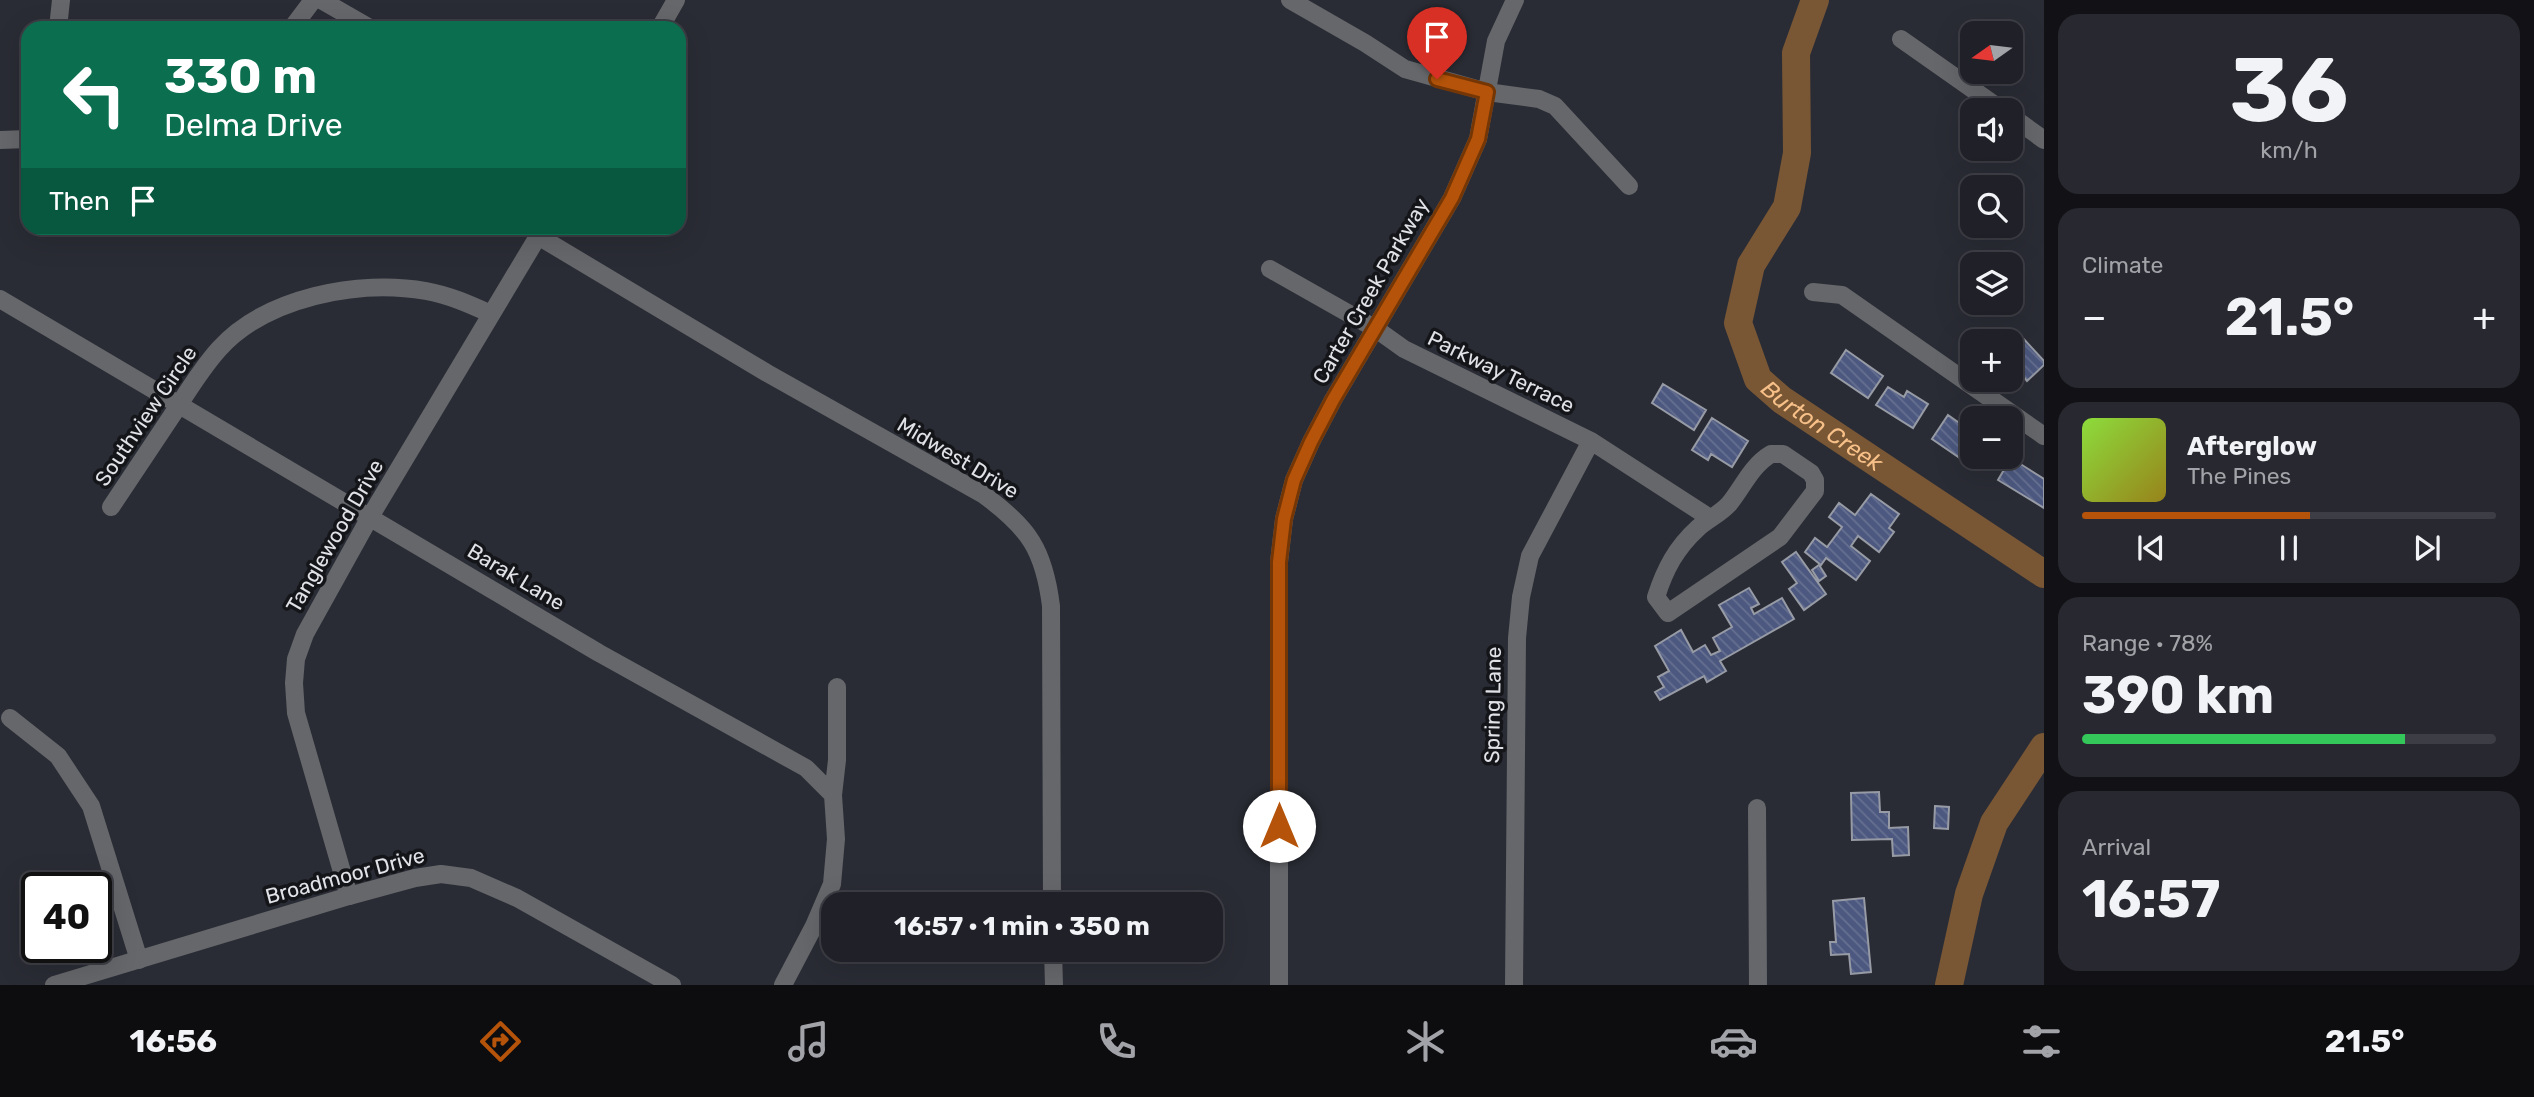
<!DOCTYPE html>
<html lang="en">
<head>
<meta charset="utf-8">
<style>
  body { margin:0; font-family:Rubik,sans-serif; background:#282930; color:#f1f3f6; height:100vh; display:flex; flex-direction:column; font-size:26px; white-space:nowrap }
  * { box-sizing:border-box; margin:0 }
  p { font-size:23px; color:#a2a3a8 }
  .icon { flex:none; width:38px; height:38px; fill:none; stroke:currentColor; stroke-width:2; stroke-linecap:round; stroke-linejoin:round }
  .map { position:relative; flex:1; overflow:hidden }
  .drawer { display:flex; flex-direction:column; gap:14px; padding:14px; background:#121216; width:490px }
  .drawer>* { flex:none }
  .banner { position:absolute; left:21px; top:21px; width:665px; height:214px; border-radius:21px; box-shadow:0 7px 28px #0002,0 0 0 2px #3d3e45; background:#0b6e4f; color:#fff; overflow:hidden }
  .needle { width:46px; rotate:256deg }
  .tools { position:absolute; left:1960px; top:21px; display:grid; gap:14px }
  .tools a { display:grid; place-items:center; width:63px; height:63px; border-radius:14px; background:#202128; box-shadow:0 7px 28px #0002,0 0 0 2px #3d3e45; font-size:35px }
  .speed { position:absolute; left:21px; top:872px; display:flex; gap:14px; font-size:35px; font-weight:700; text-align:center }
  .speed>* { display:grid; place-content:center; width:91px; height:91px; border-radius:50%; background:#202128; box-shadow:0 7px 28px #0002,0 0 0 2px #3d3e45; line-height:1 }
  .speed .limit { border:4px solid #111; border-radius:10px; background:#fff; color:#111 }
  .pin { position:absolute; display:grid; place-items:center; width:60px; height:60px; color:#fff; margin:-72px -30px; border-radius:50% 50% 50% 0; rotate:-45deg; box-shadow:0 0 7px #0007 }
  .pin .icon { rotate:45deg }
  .me { position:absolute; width:77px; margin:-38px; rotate:0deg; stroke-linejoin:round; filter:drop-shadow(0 0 5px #0008) }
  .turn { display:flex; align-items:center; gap:24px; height:147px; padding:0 28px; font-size:32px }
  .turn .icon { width:91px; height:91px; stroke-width:2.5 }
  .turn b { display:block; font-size:49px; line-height:60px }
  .then { display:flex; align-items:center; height:66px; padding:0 28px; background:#0003; gap:14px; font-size:26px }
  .big { font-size:52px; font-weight:700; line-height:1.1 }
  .drawer .card { flex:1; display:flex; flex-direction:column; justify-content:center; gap:10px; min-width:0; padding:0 24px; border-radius:21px; background:#282930 }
  .drawer .dial { align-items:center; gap:0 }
  .dial b { font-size:91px; line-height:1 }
  .song { display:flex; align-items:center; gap:21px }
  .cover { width:84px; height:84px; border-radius:10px; background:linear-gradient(135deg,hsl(90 70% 55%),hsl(50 70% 35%)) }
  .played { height:7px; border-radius:4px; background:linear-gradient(90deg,#b45309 55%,#3d3e45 55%) }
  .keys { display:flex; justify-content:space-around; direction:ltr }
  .heat { display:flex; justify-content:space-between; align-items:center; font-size:38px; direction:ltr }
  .charge { height:10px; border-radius:5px; background:linear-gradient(90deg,#34c759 78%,#3d3e45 0) }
  .trip { position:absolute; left:821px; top:892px; width:402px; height:70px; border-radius:21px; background:#202128; box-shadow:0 7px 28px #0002,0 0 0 2px #3d3e45; font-weight:700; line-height:70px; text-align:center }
  .tabs { display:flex; height:112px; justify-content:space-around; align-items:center; background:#0d0d10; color:#a2a3a8 }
  .tabs .icon { width:49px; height:49px }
  .tabs .active { color:#b45309 }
  .tabs b { font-size:32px; color:#f1f3f6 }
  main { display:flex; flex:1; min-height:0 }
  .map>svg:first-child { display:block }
</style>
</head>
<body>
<main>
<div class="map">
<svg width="2044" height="985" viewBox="0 0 2044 985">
  <defs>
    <pattern id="building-back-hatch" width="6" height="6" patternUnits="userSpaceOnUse" patternTransform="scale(1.75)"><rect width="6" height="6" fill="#4c587f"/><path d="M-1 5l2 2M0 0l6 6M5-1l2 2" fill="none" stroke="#667091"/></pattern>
  </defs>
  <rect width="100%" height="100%" fill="#2a2c35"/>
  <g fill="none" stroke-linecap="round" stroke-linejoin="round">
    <g stroke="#795735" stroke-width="28">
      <path id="s1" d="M1815 0 1796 53 1797 153 1787 207 1751 265 1738 323 1758 379 1782 400 2044 574"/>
      <path d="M1949 985 1969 894 1994 823 2044 747"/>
    </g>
  </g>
  <path fill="url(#building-back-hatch)" stroke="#979ba5" stroke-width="2" d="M2021 336 2044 361V365L2027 381 2011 362V345Z
    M1846 350 1883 376 1868 398 1831 373Z
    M1663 384 1706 410 1694 430 1652 403Z
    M1888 387 1904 397 1907 391 1928 404 1913 428 1876 405Z
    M1948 415 1972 432V457H1980L1973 467 1932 439Z
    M1712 418 1748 441 1732 467 1711 454 1708 460 1692 450Z
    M2011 458 2044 479V508L1998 480Z
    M1871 494 1899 514 1889 528 1894 532 1879 552 1858 536 1851 546 1870 561 1856 580 1826 558 1821 565 1805 552 1815 538 1827 547 1842 527 1829 517 1839 503 1855 515Z
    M1796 552 1826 594 1804 610 1789 589 1797 583 1782 562Z
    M1819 565 1826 576 1819 581 1812 570Z
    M1749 588 1759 604 1751 608 1754 614 1782 598 1794 619 1720 661 1726 671 1707 682 1704 676 1660 700 1655 692 1664 687 1658 677 1669 671 1655 646 1681 630 1693 652 1705 645 1711 655 1720 651 1713 638 1732 627 1719 605Z
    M1879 792 1880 812H1889V828L1908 827 1909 855 1893 856 1892 839 1852 840 1851 793Z
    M1935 806 1949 807 1948 829 1934 828Z
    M1864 898 1871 972 1851 974 1849 954 1831 955 1830 942H1836L1833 901Z"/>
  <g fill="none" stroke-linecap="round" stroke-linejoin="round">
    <path stroke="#65676b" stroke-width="18" d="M321 0 370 28
      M1290 0 1365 43 1405 69 1487 92 1539 99 1555 106 1629 186
      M58 28 61 0
      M292 28 313 0
      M660 28 676 0
      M1901 39 2002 110
      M2011 116 2044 140
      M0 140 28 139
      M538 236 767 373 984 495C1029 528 1044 550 1051 606L1052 905
      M1270 269 1376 329 1404 349 1591 441 1710 518
      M1813 292 1842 295 2044 436
      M0 299 599 653 806 768 833 795
      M1771 454H1783L1811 473 1815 480V491L1780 537 1668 613 1656 597C1665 569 1676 548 1698 528 1708 519 1720 514 1729 504 1743 487 1751 466 1771 454Z
      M111 507C132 476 152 445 173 414 188 391 201 369 219 349 266 297 359 279 426 291 449 295 471 305 491 314
      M10 718 58 756 91 806 139 960
      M1757 808 1758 985
      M349 896 296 713 294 683 296 659 305 634 370 517 543 228
      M1053 950 1054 985
      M783 985 814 926 832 884 836 839 833 795 837 760V687
      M1514 985 1517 638 1521 597 1530 556 1591 441"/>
    <path stroke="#65676b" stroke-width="18" d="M54 985 349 896 415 878 441 874 471 878 517 898 672 985
      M1279 985V562L1284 519 1294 480 1311 442 1333 400 1452 198 1478 139 1496 41 1515 0"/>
  </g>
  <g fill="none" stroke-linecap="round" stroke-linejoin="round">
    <g stroke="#753606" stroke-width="18">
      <path id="route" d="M1279 826V562L1284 519 1294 480 1311 442 1333 400 1452 198 1478 139 1487 92 1437 79"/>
    </g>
    <use href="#route" stroke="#b45309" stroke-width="12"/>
  </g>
  <g text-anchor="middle" stroke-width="7" stroke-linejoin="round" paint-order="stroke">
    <g font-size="21" fill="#e1e2e8" stroke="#141519">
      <text transform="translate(1371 291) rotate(-60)" y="7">Carter Creek Parkway</text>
      <text transform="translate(1501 372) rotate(26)" y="7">Parkway Terrace</text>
      <text transform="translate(146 416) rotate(-56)" y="7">Southview Circle</text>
      <text transform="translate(958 458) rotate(31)" y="7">Midwest Drive</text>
      <text transform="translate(335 536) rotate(-60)" y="7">Tanglewood Drive</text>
      <text transform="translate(516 577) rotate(31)" y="7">Barak Lane</text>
      <text transform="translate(1493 705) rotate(-89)" y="7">Spring Lane</text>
      <text transform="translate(345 876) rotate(-15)" y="7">Broadmoor Drive</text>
    </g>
    <g font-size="23" font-style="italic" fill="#f8c089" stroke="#141519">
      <text dy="8" stroke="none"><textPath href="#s1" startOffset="478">Burton Creek</textPath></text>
    </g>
  </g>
</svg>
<div class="tools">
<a><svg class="needle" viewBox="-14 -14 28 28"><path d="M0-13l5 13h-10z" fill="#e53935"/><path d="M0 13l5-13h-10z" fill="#a2a3a8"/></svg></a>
<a><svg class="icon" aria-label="sound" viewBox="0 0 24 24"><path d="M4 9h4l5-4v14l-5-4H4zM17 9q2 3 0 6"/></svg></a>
<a><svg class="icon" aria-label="search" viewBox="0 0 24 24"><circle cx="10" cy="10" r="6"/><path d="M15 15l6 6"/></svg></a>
<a><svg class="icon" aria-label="layers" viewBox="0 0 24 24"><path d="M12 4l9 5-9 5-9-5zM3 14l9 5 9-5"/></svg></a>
<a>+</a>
<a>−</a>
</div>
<div class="speed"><div class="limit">40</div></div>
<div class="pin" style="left:1437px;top:79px;background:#d93025"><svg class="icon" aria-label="arrive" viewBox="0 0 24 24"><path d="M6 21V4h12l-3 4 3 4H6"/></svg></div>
<svg class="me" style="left:1279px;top:826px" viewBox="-20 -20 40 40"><circle r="19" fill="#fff"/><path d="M0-13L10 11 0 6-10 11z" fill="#b45309"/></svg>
<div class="trip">16:57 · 1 min · 350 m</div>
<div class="banner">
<div class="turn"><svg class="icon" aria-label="left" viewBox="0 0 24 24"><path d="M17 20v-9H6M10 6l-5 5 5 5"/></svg><div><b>330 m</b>Delma Drive</div></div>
<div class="then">Then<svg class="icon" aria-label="arrive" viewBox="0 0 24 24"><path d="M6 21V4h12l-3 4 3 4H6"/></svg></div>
</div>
</div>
<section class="drawer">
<div class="card dial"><b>36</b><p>km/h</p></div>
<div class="card"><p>Climate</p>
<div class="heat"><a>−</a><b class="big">21.5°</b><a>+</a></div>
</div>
<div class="card">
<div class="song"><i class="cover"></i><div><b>Afterglow</b><p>The Pines</p></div></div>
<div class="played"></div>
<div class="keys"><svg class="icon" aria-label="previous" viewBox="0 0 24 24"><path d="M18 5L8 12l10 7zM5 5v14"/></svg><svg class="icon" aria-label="pause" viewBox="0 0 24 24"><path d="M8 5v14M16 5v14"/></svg><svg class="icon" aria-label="next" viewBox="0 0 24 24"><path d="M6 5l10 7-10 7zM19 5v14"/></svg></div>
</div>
<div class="card"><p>Range · 78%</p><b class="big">390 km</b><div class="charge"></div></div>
<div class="card"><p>Arrival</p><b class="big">16:57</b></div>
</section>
</main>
<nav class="tabs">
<b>16:56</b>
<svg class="icon active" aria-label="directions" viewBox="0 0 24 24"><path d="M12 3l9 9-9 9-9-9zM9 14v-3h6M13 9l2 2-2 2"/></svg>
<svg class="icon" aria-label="music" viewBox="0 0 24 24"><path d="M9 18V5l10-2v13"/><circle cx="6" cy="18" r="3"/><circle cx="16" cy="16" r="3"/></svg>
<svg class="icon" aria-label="phone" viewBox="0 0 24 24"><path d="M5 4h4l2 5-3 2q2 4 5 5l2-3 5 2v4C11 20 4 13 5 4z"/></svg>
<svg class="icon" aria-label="climate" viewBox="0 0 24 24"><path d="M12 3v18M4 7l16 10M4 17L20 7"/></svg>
<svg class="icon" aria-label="car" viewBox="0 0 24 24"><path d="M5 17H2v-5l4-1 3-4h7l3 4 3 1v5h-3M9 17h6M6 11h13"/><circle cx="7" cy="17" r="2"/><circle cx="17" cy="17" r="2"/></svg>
<svg class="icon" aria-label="filters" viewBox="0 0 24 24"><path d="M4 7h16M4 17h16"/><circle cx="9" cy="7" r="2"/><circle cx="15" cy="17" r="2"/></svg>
<b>21.5°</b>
</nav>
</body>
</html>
